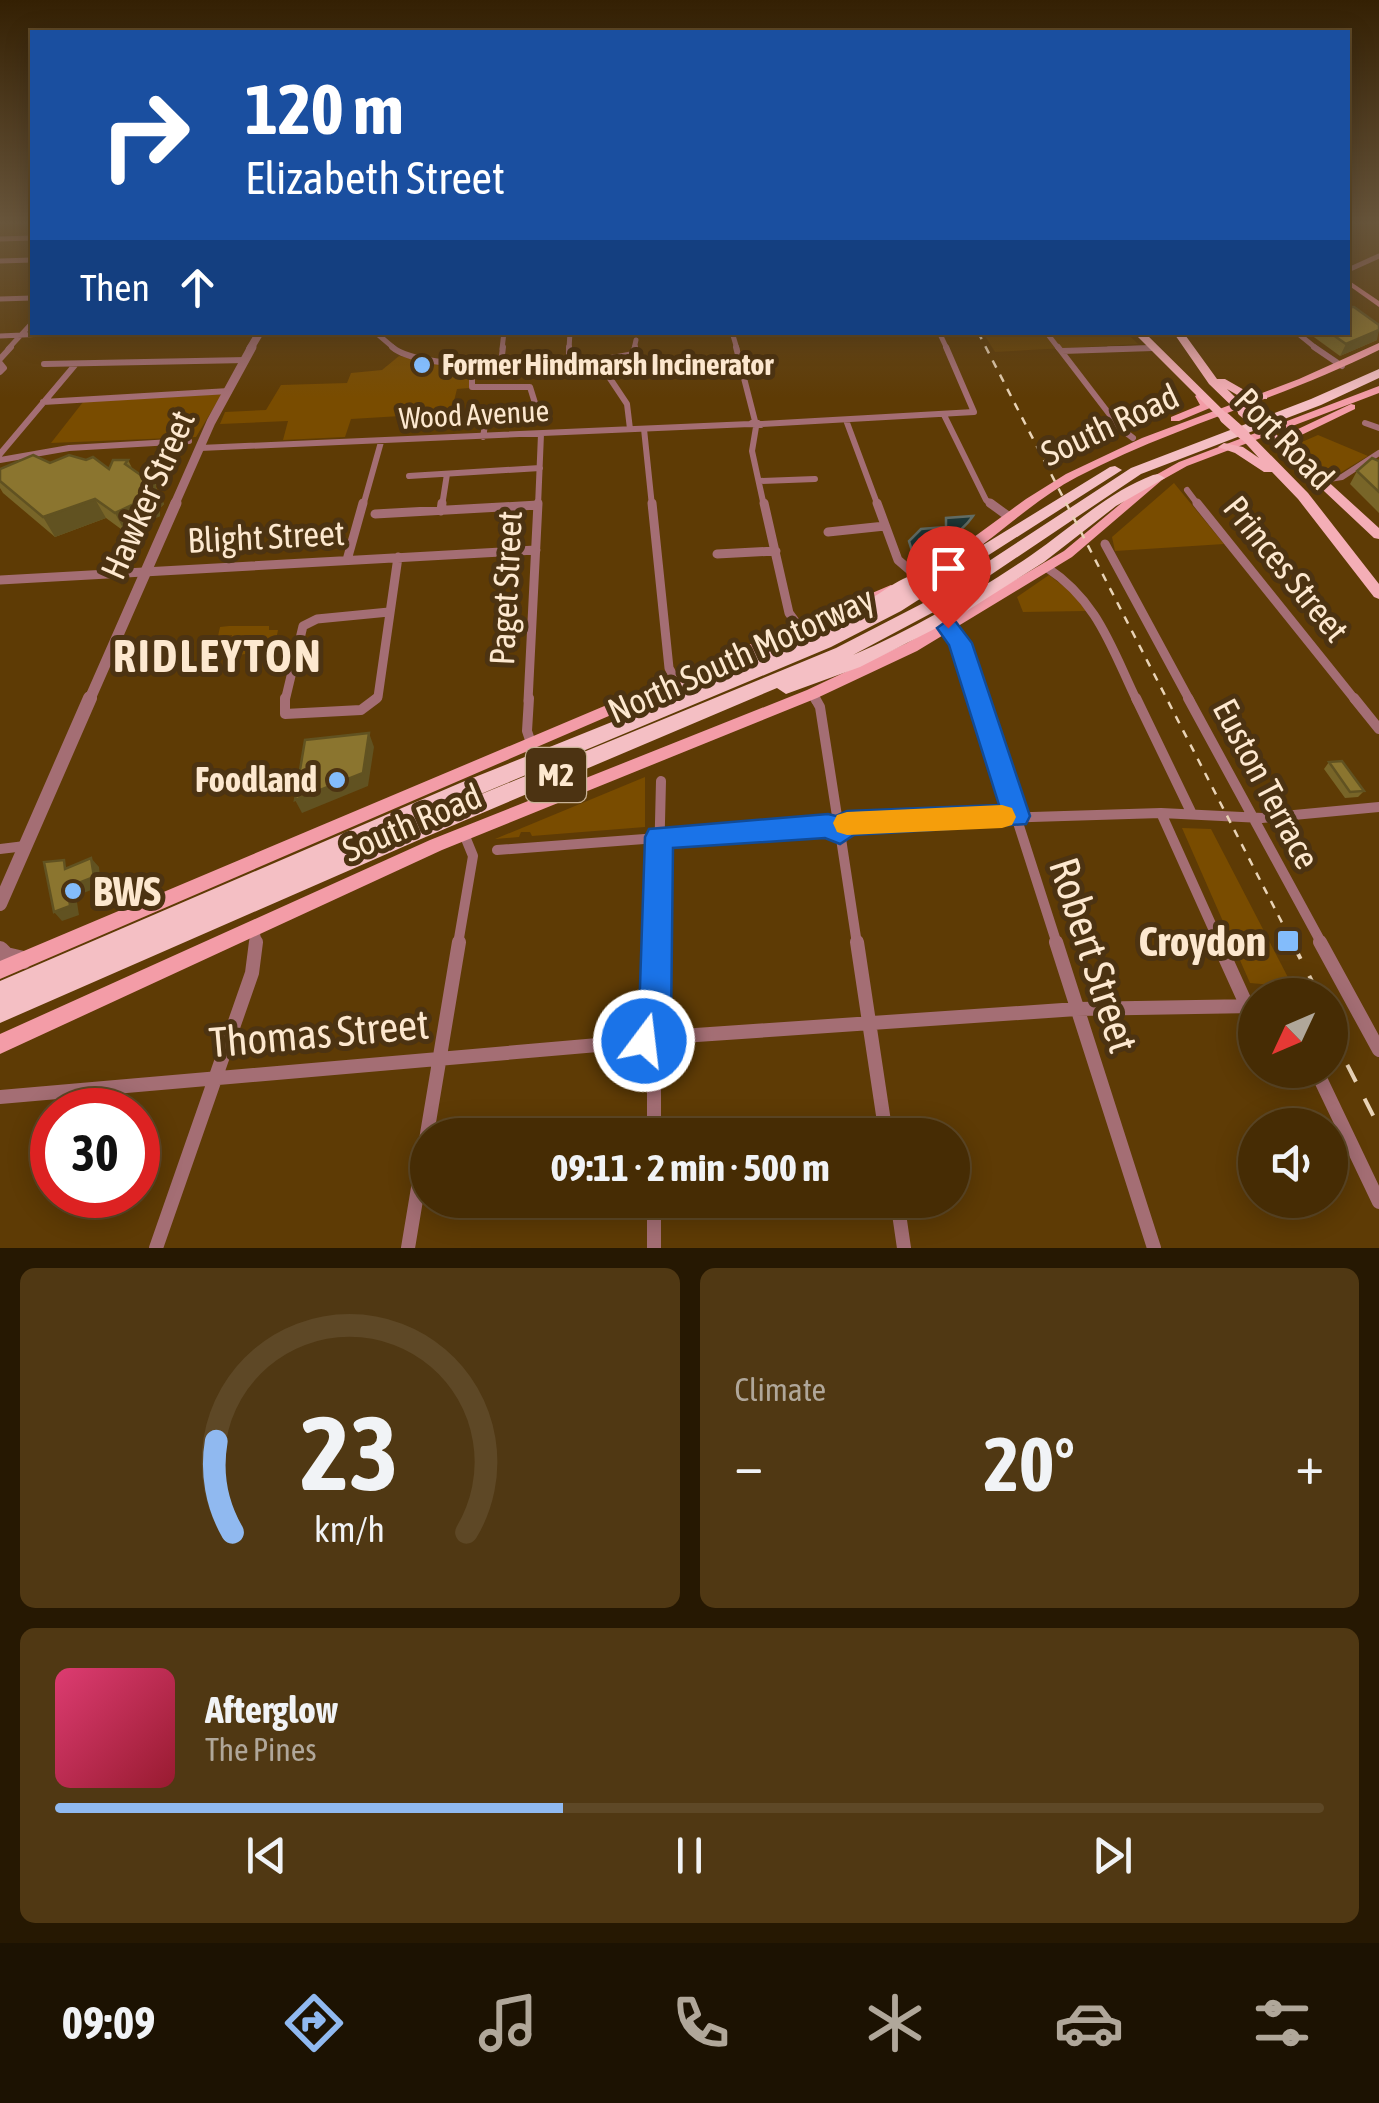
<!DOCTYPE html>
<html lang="en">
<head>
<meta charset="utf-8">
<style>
  body { margin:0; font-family:"Asap Condensed",sans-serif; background:#503813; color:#f1f3f6; height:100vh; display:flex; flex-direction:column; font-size:38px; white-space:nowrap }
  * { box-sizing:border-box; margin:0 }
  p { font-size:32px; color:#b0a79a }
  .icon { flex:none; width:55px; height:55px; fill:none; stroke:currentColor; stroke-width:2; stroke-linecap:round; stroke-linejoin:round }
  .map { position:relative; height:1248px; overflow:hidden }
  .details { display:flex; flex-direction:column; gap:20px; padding:20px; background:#261802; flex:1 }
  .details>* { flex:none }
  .hud { position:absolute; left:30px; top:30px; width:1320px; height:305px; border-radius:0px; box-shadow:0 5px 25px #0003,0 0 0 2px #5e4826; background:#1a4fa0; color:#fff; overflow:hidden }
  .needle { width:65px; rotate:226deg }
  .fabs { position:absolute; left:1238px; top:978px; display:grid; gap:20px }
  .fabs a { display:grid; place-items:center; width:110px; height:110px; border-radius:50%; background:#462c04; box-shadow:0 5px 25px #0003,0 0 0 2px #5e4826; font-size:50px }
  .speed { position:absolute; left:30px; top:1088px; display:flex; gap:20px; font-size:50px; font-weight:700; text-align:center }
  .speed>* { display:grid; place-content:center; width:130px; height:130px; border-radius:50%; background:#462c04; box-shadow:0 5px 25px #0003,0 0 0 2px #5e4826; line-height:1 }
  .speed .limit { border:15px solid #d22; background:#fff; color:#111 }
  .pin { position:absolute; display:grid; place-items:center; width:85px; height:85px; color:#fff; margin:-102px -42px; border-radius:50% 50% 50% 0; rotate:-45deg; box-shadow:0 0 10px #0007 }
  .pin .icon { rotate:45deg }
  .me { position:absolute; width:110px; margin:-55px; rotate:15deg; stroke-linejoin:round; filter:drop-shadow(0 0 8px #0008) }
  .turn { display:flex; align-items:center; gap:35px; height:210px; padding:0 50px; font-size:45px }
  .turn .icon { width:130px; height:130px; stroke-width:2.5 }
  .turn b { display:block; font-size:70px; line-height:85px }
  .then { display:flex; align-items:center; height:95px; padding:0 50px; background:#0003; gap:20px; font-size:38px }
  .big { font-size:75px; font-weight:700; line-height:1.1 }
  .details .tile { flex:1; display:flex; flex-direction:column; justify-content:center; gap:15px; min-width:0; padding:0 35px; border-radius:15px; background:#503813 }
  .details .dial { align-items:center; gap:0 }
  .dial svg { height:260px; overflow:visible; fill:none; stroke:#5e4826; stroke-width:7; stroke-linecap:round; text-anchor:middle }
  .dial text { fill:#f1f3f6; stroke:none }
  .song { display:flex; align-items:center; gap:30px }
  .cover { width:120px; height:120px; border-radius:15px; background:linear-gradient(135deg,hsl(340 70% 55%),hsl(350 70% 35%)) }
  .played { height:10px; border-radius:5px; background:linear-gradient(90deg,#90b9f0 40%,#5e4826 40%) }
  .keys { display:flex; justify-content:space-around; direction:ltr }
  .heat { display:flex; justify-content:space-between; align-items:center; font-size:55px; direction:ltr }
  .details .tiles { flex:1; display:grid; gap:20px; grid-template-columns:1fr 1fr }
  .tile:last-child { grid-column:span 2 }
  .trip { position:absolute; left:410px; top:1118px; width:560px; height:100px; border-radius:50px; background:#462c04; box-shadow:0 5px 25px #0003,0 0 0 2px #5e4826; font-weight:700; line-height:100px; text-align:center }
  .dock { display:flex; height:160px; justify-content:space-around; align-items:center; background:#1c1202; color:#b0a79a }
  .dock .icon { width:70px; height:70px }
  .dock .on { color:#90b9f0 }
  .dock b { font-size:45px; color:#f1f3f6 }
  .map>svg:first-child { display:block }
</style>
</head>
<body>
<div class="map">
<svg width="1379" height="1248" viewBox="0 0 1379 1248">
  <rect width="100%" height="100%" fill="#5e3b05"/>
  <path fill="#6a4405" d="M983 333H1127L1138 344 995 352Z"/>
  <path fill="#794c00" d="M399 356 469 369V388L457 389 451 413 351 419 345 437 283 440 288 421 220 424 225 412 266 410 281 385 347 383 351 373 382 370Z
    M222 394 196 437 51 443 83 402Z
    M1318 435 1368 456 1335 476 1330 475 1295 445Z
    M1174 483 1224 544 1115 551 1112 537Z
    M1049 575 1075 595 1086 611 1023 612 1017 597Z
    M229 626H269V630H278L275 645 287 644 286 650 257 655 255 663H251L253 653 215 658 216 650 229 648 232 635 218 636 220 627Z
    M645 777V827L532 836 530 832H521L519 837 495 839Z
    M1182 828 1211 829 1293 987 1250 983Z"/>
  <path fill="#1e3736" stroke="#616c64" stroke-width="2.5" d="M973 516C962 532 934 552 912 551L909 541 921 529 946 527V518Z"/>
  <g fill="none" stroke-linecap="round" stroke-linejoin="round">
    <path stroke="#a46e74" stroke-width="5" d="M0 239 32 238
      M0 261 32 260
      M1348 270 1379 256
      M0 299 32 298
      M375 332 395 349
      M732 332 737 349
      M939 332 947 349
      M1046 332 1059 349
      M1296 332 1317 349
      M0 336 90 332
      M8 349 32 323
      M502 349 504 332
      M569 349 570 332
      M634 349 636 340
      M1108 349 1153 348"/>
    <path stroke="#a46e74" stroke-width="6" d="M392 347C425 375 588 365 633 354L635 347
      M736 347 755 421
      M1058 347 1120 428 1133 438
      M1314 347 1342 366
      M1062 351 1153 348
      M0 359 11 347
      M569 360V347
      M599 362 627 404 630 429
      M0 363 4 368 0 372
      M501 363 503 347
      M44 364 246 360
      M472 365V387H530L535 403
      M43 402 229 391
      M944 415 986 500 994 506
      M846 420 878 506
      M755 421 761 425 750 424Z
      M1365 423 1379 428
      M761 424 974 412 946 347
      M756 427 752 451 764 506
      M644 429 652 506
      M483 437 487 414
      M200 448 750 424
      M0 454 75 365
      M0 460 69 448 189 441
      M409 476 540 468
      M1323 480 1342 477 1379 453
      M760 481 815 479
      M1187 490 1199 506
      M363 506 381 442
      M442 506 447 474
      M529 506 538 505
      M538 506 541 434"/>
    <path stroke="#a46e74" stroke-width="9" d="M652 503 669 668 676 681
      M764 503 789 613 800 628
      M877 503 898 560 919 578
      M990 503 1008 516
      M1197 503 1356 701
      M441 511 442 503
      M375 514 538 505
      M828 532 885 526
      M1105 544 1190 701
      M717 554 776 551
      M347 560 363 503
      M1046 567C1098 601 1111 647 1137 701
      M0 580 536 550
      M948 628 960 643 978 701
      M812 694 816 701
      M285 701 303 626 317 619 389 612
      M373 701 378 697 398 557
      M528 701 538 503"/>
    <path stroke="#a46e74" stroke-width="10" d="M285 698V714L361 710 377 698
      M529 698 527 731 531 743
      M815 698 820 707 837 816
      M978 698 1057 944
      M1136 698 1192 814
      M1188 698 1322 944
      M1354 698 1379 729
      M1161 813 1220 944
      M847 823 1161 813 1262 818 1379 807
      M840 832 857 944
      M0 849 25 846
      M497 850 829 825
      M254 929 257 944
      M458 944 473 856 464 834
      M657 944 661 781"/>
    <path stroke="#a46e74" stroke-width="14" d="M857 942 886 1135
      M1056 942 1154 1248
      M1218 942 1247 1006
      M1320 942 1379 1050
      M655 1027 657 942
      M644 1039a12 12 0 1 1 24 0a12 12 0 1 1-24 0Z
      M667 1037 1077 1009 1255 1006
      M654 1051V1135
      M1316 1070 1379 1202
      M0 1097 644 1041
      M654 1200V1248
      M897 1200 904 1248
      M156 1248 252 973 256 942
      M408 1248 459 942"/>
    <path stroke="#a46e74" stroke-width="8" d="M250 349 260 332"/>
    <path stroke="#a46e74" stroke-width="9" d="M174 506 211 422 252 347"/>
    <path stroke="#a46e74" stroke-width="11" d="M89 701 176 503"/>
    <path stroke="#a46e74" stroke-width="14" d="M0 904 90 698"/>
    <path stroke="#a46e74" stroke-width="18" d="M0 950 6 956 23 960"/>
    <path fill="#d8838f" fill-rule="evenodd" d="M1348 280 1379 301V307L1348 285Z"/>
    <path fill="#f39ca7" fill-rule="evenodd" d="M1379 343V350C1281 399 1174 426 1077 477 1018 508 974 564 911 585L904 581 948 556 1026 499 1066 474 1142 438 1299 379Z
      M1379 386V393L1187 466 1162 480 1072 557 917 651 817 698 442 850 0 1054V1034L430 840 807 690 907 643 1064 551 1154 476 1179 462Z
      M1200 393 1204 394 1211 406 1210 408 1179 421H1171V417L1200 405 1195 396Z
      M1351 404 1355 405V409L1289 441V450L1285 451 1279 448V438Z
      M891 585 898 589 896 592 0 979V961Z"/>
    <path fill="#f4aeb6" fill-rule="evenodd" d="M1133 332H1144L1229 416V420H1221Z
      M1173 332H1183L1217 379H1225L1246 391 1267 395V399L1239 396 1227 389 1249 411 1243 414 1239 413 1209 384Z
      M1263 424 1267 426 1379 528V539L1374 538 1259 430 1257 428Z
      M1244 431 1248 432 1308 493 1379 584V599L1374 597 1298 499 1272 472H1264L1235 453 1218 447 1224 443 1243 447 1259 458 1238 435Z"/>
    <path fill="#f4bfc4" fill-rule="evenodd" d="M1379 369V378L1321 405 1141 474 943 607 853 655C915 628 973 594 1030 556 1071 528 1106 493 1153 475L1158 474 1165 478 1116 506 1044 562 954 619 860 667 786 694 777 688 421 839 0 1023V981L460 783 664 701 662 697 664 692C729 658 799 637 863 603 880 595 906 571 925 574L926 580 1110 467 1115 466 1122 470 901 611 831 647 409 824 836 648 931 599 1131 468 1311 399Z"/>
    <path stroke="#e9d3b6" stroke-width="2.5" stroke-dasharray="8 8" stroke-linecap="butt" d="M978 332 1293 944"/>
    <path stroke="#e9d3b6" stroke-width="4" stroke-dasharray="19 19" stroke-linecap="butt" d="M1292 942 1319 995
      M1330 1031 1379 1127"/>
    <path stroke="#f4aeb6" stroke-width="11" d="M1243 411 1263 428
      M1225 418 1244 435"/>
  </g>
  <path fill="#786528" d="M1307 332H1348L1377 340 1340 356Z
    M128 460 132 468 155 485 164 504 159 509 160 516 125 532 106 518 55 537 3 493 0 488V469L50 463 109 469Z
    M1379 461V513L1350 484 1357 471Z
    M1329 762 1364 791 1358 797 1345 798 1324 769Z"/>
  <path fill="#615221" d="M1379 330 1377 340 1340 356 1346 344Z
    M155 485 164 504 159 509 160 516 125 532 115 513Z
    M95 499 106 518 55 537 43 517Z
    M369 733 374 747 368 786 302 813 295 800Z
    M91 858 99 867 101 886 76 896 79 915 62 921 54 912 68 887Z"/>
  <path fill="#8b752f" stroke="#615221" stroke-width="2.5" d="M1348 307H1354L1379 325V330L1346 344 1329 332H1348Z
    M33 455 50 463 69 455 86 460 93 457 109 469 113 460H128L125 464 155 485 149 489 151 496 115 513 95 499 43 517 0 481V469Z
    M1372 458 1379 461V492L1357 471Z
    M369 733 363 773 295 800 305 740Z
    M1342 761 1364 791 1350 792 1329 762Z
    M91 858 94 877 68 887 70 906 54 912 44 862 64 860 65 869Z"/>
  <linearGradient id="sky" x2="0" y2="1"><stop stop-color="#342003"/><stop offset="0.56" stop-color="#68553b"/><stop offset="1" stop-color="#68553b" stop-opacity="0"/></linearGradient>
  <rect width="1379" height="398" fill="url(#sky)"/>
  <path fill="#1a73e8" stroke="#114b97" stroke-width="2.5" d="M948 620 956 622 972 643 1030 816 1026 824 854 835 840 844 825 838 673 848 671 1027 656 1053 644 1057 632 1053 627 1041 639 1017 645 837 649 829 828 814 836 816 847 811 999 805 949 645 937 628Z"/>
  <path fill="#f59e0b" d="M1002 805 1012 808 1016 817 1012 825 1002 828 847 835 837 832 833 823 837 815 847 812Z"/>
  <g fill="#83bcfb" stroke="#4c3312" stroke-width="4">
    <circle cx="422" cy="365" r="10"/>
    <circle cx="337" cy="780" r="10"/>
    <circle cx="73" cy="891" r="10"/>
    <rect x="1276" y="929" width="24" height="24" rx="5"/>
  </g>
  <g text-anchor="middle" stroke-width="10" stroke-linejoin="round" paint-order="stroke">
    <g font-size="30" font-weight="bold" fill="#fde8cf" stroke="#4c3312" text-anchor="start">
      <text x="442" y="375">Former Hindmarsh Incinerator</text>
    </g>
    <g font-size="30" fill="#fde8cf" stroke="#4c3312">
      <text transform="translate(474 415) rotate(-3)" y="10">Wood Avenue</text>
    </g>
    <rect fill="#4c3312" stroke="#c8b296" stroke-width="2.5" x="526" y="748" width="60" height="54" rx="8"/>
    <g font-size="32" font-weight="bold" fill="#fde8cf">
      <text x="556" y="786">M2</text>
    </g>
    <g font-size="35" fill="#fde8cf" stroke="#4c3312">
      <text transform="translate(1110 425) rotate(-25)" y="12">South Road</text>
      <text transform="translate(1284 439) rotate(46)" y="12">Port Road</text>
      <text transform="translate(148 495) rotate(-66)" y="12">Hawker Street</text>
      <text transform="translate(266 537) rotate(-3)" y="12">Blight Street</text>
      <text transform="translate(1286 569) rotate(51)" y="12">Princes Street</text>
      <text transform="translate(506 588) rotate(-87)" y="12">Paget Street</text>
      <text transform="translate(741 655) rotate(-24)" y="12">North South Motorway</text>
      <text transform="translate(1266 784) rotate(62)" y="12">Euston Terrace</text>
      <text transform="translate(412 823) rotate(-23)" y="12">South Road</text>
    </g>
    <g font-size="35" font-weight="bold" fill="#fde8cf" stroke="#4c3312" text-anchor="end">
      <text x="317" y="792">Foodland</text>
    </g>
    <g font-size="42" font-weight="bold" fill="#fde8cf" stroke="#4c3312" text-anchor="start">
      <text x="93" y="906">BWS</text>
      <text x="1266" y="956" text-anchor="end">Croydon</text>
    </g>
    <g font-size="42" fill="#fde8cf" stroke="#4c3312">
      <text transform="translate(1094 955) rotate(72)" y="15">Robert Street</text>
      <text transform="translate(319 1033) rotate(-5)" y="15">Thomas Street</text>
    </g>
    <g font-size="45" font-weight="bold" letter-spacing="2.5" fill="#fde8cf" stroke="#4c3312">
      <text x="218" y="672">RIDLEYTON</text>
    </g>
  </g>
</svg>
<div class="fabs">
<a><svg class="needle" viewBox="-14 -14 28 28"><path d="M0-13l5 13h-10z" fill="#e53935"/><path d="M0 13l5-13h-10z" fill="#b0a79a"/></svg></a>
<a><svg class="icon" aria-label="sound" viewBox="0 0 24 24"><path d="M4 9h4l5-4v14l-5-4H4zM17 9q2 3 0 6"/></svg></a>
</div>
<div class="speed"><div class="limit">30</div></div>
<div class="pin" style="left:948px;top:628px;background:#d93025"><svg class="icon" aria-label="arrive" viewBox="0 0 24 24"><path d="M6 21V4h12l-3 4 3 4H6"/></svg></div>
<svg class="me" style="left:644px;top:1041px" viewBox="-20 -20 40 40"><circle r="17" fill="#1a73e8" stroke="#fff" stroke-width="3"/><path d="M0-11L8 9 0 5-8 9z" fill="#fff"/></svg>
<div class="trip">09:11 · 2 min · 500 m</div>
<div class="hud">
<div class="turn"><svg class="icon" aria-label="right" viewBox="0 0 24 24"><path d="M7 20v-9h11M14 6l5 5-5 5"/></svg><div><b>120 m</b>Elizabeth Street</div></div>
<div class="then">Then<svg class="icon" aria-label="ahead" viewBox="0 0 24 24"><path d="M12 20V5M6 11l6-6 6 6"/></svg></div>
</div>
</div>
<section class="details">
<div class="tiles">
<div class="tile dial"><svg viewBox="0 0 100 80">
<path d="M14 69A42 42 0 1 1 86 69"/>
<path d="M14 69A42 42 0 0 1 9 41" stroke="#90b9f0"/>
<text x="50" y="56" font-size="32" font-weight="700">23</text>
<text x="50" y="72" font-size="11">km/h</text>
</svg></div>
<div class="tile"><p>Climate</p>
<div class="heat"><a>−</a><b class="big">20°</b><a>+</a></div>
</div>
<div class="tile">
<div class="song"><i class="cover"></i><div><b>Afterglow</b><p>The Pines</p></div></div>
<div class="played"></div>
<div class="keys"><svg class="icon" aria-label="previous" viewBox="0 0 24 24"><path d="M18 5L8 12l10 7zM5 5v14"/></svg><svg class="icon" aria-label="pause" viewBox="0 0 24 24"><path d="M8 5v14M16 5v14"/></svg><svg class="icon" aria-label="next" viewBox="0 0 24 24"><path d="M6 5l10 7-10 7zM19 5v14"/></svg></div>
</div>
</div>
</section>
<nav class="dock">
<b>09:09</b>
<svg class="icon on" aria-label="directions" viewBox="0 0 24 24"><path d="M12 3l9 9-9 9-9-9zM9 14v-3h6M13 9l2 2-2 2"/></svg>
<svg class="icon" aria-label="music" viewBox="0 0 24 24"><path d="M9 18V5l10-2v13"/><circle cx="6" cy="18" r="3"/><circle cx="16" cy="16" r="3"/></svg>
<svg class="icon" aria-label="phone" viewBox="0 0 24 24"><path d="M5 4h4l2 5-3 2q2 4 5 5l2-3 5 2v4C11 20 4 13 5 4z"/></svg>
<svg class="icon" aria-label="climate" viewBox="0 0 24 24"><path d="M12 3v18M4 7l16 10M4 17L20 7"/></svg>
<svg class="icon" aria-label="car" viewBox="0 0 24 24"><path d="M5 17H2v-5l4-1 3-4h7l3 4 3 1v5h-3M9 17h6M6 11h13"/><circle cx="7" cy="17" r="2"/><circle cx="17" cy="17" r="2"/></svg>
<svg class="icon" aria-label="filters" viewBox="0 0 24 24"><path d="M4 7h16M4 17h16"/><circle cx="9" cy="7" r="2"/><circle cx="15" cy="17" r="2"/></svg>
</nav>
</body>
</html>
